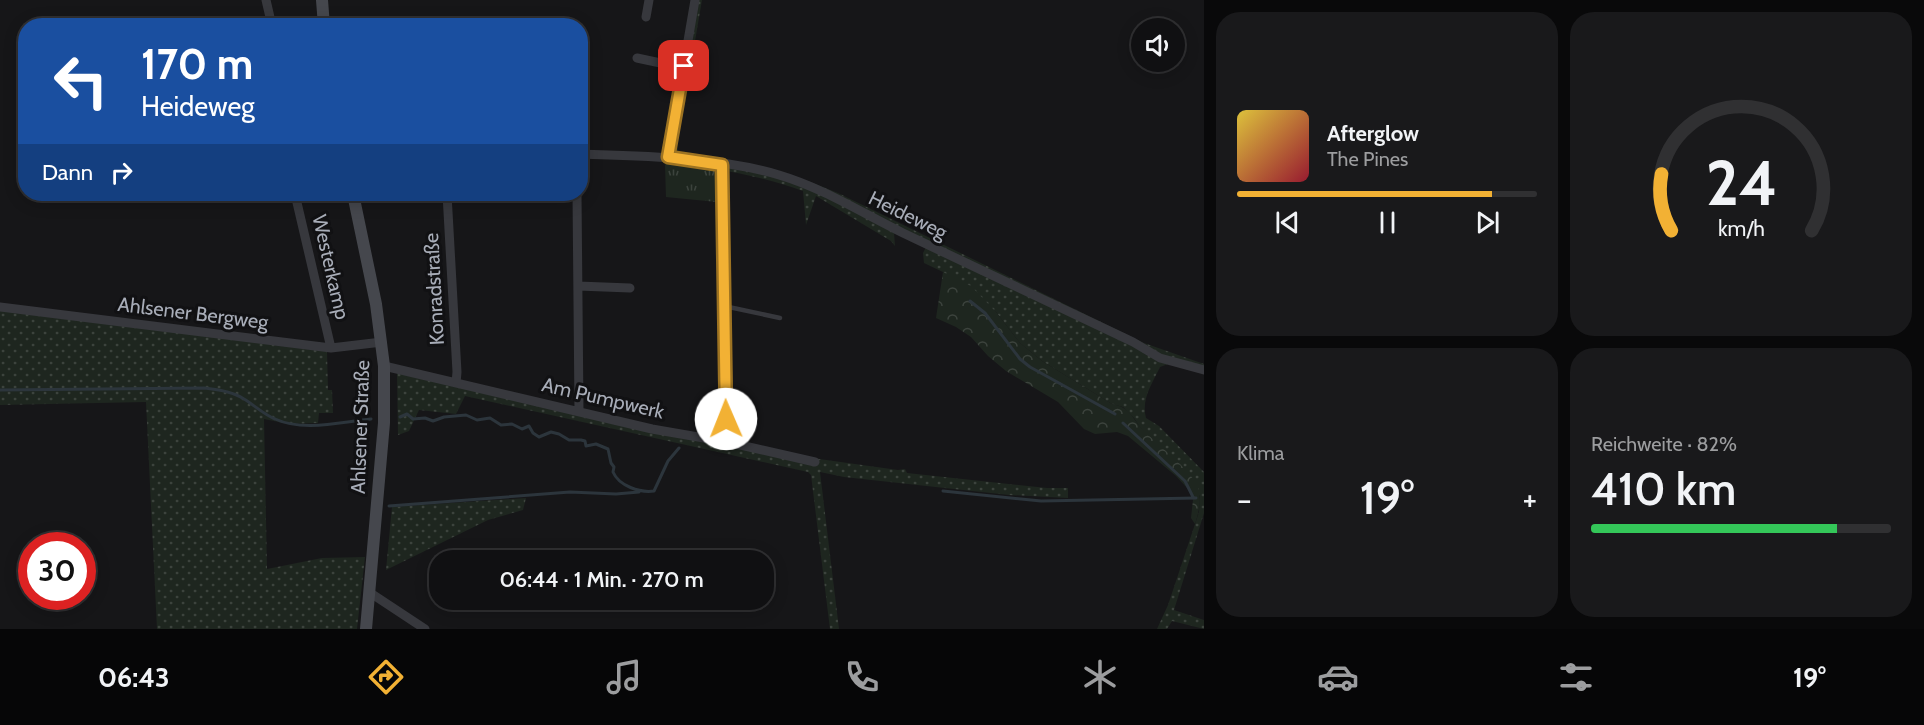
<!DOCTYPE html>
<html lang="de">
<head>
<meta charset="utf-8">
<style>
  body { margin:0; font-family:Cabin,sans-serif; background:#19191b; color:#f1f3f6; height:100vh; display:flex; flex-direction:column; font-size:22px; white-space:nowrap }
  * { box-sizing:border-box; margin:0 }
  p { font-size:20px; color:#9c9d9f }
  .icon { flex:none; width:33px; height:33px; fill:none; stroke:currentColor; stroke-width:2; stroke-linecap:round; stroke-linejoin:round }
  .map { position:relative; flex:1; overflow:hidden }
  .details { display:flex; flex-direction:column; gap:12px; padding:12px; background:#09090a; width:720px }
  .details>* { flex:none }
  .banner { position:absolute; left:18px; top:18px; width:570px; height:183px; border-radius:24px; box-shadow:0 3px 15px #0003,0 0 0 2px #303032; background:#1a4fa0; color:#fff; overflow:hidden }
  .tools { position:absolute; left:1131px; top:18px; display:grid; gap:12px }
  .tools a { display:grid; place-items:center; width:54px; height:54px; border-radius:50%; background:#101012; box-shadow:0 3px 15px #0003,0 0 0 2px #303032; font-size:30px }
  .speed { position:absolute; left:18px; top:532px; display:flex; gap:12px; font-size:30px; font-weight:700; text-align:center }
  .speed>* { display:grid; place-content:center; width:78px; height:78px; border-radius:50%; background:#101012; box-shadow:0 3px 15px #0003,0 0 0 2px #303032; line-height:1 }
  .speed .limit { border:9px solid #d22; background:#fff; color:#111 }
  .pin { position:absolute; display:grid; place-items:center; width:51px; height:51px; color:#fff; margin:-26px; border-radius:12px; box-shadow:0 3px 9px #0006 }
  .me { position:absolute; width:66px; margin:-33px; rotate:359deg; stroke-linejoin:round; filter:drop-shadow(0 0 4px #0008) }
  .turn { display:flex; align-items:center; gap:21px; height:126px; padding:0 24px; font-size:27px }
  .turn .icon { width:78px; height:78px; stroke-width:2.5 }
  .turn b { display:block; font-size:42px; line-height:51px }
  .then { display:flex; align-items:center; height:57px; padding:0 24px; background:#0003; gap:12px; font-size:22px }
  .big { font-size:45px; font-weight:600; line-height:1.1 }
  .details .widget { flex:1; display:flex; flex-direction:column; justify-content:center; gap:9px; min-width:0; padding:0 21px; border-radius:24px; background:#19191b }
  .details .dial { align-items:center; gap:0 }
  .dial svg { height:156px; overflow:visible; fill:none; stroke:#303032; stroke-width:7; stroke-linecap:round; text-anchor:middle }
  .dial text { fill:#f1f3f6; stroke:none }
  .song { display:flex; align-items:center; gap:18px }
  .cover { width:72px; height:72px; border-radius:9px; background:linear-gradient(135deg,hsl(50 70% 55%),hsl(350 70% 35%)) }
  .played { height:6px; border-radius:3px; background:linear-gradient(90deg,#f2b134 85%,#303032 85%) }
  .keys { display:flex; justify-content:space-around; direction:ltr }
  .heat { display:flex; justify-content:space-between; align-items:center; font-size:33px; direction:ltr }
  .charge { height:9px; border-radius:4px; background:linear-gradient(90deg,#34c759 82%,#303032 0) }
  .details .tiles { flex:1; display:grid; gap:12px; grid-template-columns:repeat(2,1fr) }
  .trip { position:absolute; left:429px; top:550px; width:345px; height:60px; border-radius:24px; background:#101012; box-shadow:0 3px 15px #0003,0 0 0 2px #303032; font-weight:600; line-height:60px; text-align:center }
  .tab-bar { display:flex; height:96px; justify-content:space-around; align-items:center; background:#060607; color:#9c9d9f }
  .tab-bar .icon { width:42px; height:42px }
  .tab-bar .selected { color:#f2b134 }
  .tab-bar b { font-size:27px; color:#f1f3f6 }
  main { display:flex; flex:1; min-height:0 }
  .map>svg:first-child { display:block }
</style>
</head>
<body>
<main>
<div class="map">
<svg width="1204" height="629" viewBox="0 0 1204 629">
  <defs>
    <pattern id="grass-dots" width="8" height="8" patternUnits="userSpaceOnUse" patternTransform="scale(1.5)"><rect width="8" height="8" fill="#1e261f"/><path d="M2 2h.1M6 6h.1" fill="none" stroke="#3c433d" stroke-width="1.8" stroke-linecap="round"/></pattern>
    <pattern id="forest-crowns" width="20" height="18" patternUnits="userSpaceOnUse" patternTransform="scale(1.5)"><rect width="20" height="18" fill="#1e261f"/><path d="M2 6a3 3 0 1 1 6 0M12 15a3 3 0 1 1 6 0" fill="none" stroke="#3c433d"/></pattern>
    <pattern id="park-tufts" width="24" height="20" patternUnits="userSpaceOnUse" patternTransform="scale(1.5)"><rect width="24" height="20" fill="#1e261f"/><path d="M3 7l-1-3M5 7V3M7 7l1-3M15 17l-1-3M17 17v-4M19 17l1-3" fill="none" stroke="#3c433d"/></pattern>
  </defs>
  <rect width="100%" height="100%" fill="#161618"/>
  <path fill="url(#grass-dots)" d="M694 0H702L677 147 679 153 808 181 838 193 1144 343 1204 364V374L1168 364 1160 367C1152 384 1141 399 1146 418L1159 426 1204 472V513L1174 610 1204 620V629L1172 621 1167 629H1157L1168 605 1199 512 1200 496 1140 427 1134 418 1123 407 1112 404 1042 361 1020 343 996 312 943 272 924 263 923 253 926 247 894 233 895 246 891 241 816 196 806 225 803 191C759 175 713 168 666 162Z
    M0 310 327 351 328 390H332L333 413H319L318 423 289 424 264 419 267 569 322 558 365 557 357 629H157L146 402 0 405Z
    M397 373 812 458 898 470 905 469 907 473 1047 488H1068V498L1009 495 844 477 820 472 839 629H830L811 475 808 472 465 396 456 414 419 410 409 431 398 435Z
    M526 498 523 510 488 520 386 570 392 507Z"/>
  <path fill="url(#forest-crowns)" d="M943 272 971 286 996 312 1020 343 1042 361 1112 404C1116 405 1121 406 1125 409 1133 415 1136 423 1143 430 1160 447 1183 463 1196 483 1203 496 1199 512 1195 524L1191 518 1193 500 1188 489 1176 476 1128 436 1117 432 1095 434 1084 429 1058 402 1006 371 988 356 971 337 956 327 936 318Z"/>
  <path fill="url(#park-tufts)" d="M665 163 714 170 717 175V202L666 197Z"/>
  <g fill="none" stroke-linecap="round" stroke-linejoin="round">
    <path stroke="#2c353c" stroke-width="3" d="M970 301 985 313 1020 359 1030 367 1115 414
      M0 390 204 388C217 390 232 391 244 399 254 405 263 414 275 419 304 432 340 422 371 419
      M400 417 407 414 413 419 425 418 433 421 444 417 466 415 477 420 490 418 501 425 512 424 522 429 529 426 533 433 539 437 551 432 559 434 569 440H581L585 441 586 446 596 444 608 449 611 463 614 467 613 472C619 486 640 493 654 491L668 461 679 448
      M1123 423 1185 481 1193 497
      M943 491 1041 501 1196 498
      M389 506 570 492 616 494 639 492"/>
    <path stroke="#37383d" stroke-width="4.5" d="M724 306 780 318"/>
    <path stroke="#37383d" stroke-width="9" d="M266 0 272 26
      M646 17 649 0
      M637 58 684 68
      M580 154C644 156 718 157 779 175 823 188 862 213 903 233 980 269 1056 306 1133 342L1160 358 1204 370
      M668 157 695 0
      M722 165 727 442
      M295 194 331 348
      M447 194 457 372 456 383
      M577 194 579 411
      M578 286 630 288
      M0 307 331 348 382 342
      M384 366 652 429 727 442 815 462
      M369 592 425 629"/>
    <path stroke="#45474d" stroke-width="12" d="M322 0 324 26
      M353 194 376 304 384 366V423L366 629"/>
  </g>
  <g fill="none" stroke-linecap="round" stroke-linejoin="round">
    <g stroke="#9d7322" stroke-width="15">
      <path id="route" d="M684 66 668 157 722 165 726 419"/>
    </g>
    <use href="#route" stroke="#f2b134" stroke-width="10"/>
  </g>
  <g text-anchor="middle" stroke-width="6" stroke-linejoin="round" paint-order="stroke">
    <g font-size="20" fill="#a8adb8" stroke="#111113">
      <text transform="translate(908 215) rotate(26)" y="7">Heideweg</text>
      <text transform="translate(331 267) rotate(77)" y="7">Westerkamp</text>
      <text transform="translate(434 289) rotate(-93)" y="7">Konradstraße</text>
      <text transform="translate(193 313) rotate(7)" y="7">Ahlsener Bergweg</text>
      <text transform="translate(603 398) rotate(13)" y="7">Am Pumpwerk</text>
      <text transform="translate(360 427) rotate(-88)" y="7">Ahlsener Straße</text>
    </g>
  </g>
</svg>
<div class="tools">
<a><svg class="icon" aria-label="sound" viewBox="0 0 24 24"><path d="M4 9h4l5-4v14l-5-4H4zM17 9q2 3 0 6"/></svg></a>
</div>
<div class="speed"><div class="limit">30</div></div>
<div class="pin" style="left:684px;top:66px;background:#d93025"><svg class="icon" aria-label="arrive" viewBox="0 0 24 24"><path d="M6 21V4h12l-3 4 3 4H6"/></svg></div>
<svg class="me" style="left:726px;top:419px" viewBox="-20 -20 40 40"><circle r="19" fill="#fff"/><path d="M0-13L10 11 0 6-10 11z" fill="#f2b134"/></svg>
<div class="trip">06:44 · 1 Min. · 270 m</div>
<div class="banner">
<div class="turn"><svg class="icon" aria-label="left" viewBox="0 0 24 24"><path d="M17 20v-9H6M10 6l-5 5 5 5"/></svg><div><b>170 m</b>Heideweg</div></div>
<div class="then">Dann<svg class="icon" aria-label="right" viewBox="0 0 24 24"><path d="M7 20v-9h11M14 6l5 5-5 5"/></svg></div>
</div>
</div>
<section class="details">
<div class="tiles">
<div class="widget">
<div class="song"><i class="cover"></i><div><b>Afterglow</b><p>The Pines</p></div></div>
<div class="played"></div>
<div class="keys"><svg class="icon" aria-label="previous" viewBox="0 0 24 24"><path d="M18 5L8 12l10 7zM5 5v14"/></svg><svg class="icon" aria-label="pause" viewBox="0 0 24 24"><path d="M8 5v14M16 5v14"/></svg><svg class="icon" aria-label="next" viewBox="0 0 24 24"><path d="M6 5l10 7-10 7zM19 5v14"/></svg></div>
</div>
<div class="widget dial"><svg viewBox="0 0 100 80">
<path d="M14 69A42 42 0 1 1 86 69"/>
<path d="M14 69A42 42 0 0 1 9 40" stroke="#f2b134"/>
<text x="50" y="56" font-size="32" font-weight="700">24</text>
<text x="50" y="72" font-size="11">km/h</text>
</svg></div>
<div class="widget"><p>Klima</p>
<div class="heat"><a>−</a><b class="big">19°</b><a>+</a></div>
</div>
<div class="widget"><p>Reichweite · 82%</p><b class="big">410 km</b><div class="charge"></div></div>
</div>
</section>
</main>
<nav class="tab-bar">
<b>06:43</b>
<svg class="icon selected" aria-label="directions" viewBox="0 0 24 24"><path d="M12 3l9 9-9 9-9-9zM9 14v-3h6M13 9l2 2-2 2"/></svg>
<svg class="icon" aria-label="music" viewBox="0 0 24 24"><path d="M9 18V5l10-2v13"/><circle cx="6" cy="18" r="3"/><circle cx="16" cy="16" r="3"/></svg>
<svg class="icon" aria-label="phone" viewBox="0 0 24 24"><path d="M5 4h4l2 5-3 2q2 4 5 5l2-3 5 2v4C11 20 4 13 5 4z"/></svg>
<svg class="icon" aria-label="climate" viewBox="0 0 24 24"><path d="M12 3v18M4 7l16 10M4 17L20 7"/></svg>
<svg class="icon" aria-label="car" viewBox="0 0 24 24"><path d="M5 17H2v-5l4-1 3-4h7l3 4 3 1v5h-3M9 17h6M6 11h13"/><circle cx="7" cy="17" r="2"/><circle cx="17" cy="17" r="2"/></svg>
<svg class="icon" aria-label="filters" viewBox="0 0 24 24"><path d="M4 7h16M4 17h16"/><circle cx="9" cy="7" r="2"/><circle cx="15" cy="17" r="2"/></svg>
<b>19°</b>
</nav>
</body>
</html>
